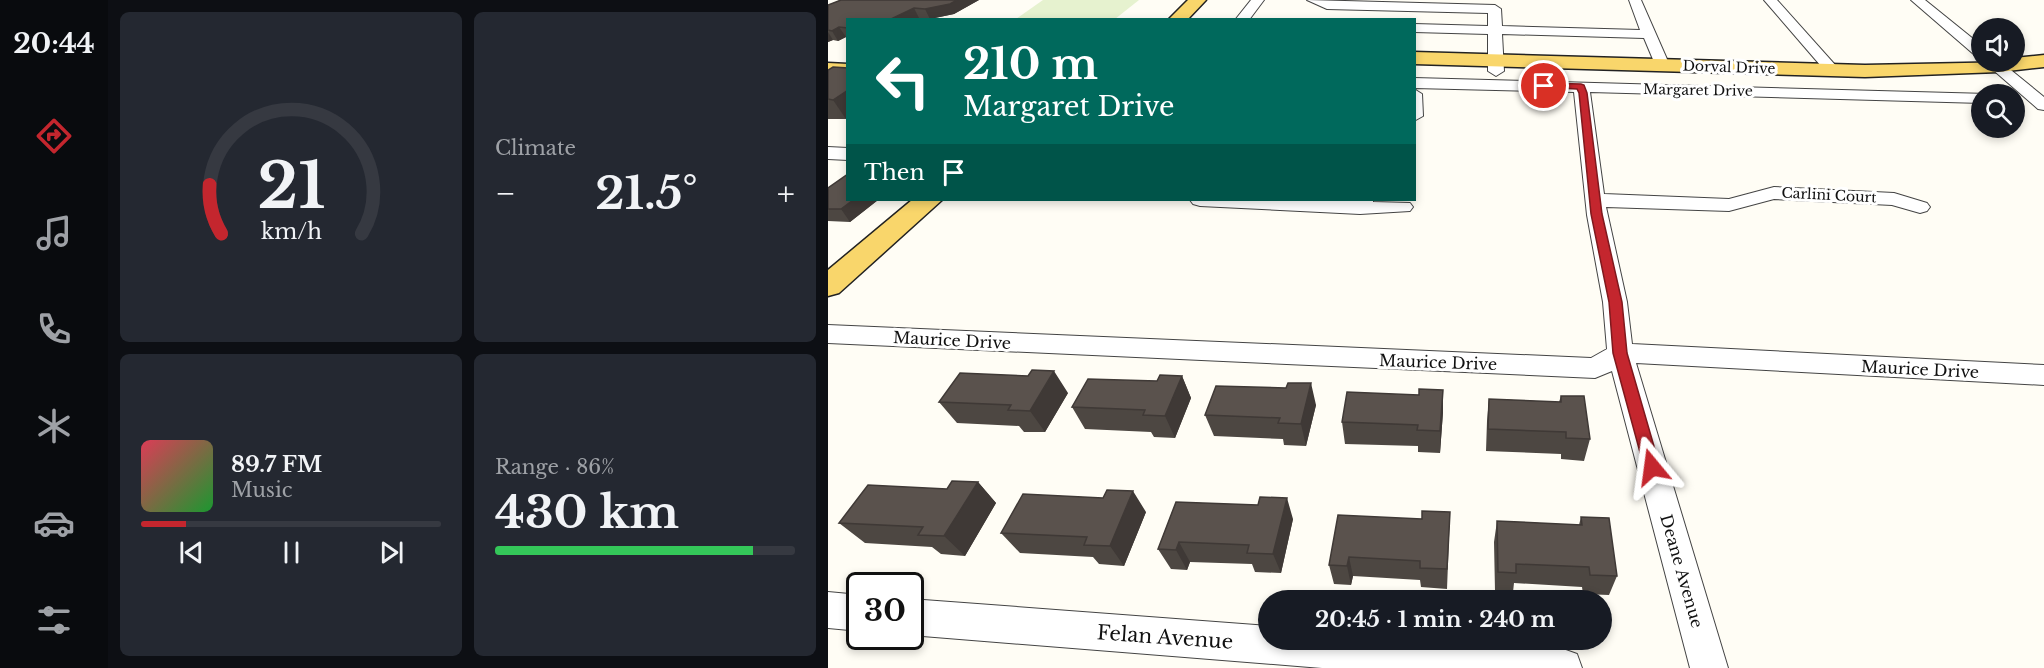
<!DOCTYPE html>
<html lang="en">
<head>
<meta charset="utf-8">
<style>
  body { margin:0; font-family:"Libre Baskerville",serif; background:#242831; color:#f1f3f6; height:100vh; display:flex; flex-direction:column; font-size:22px; white-space:nowrap }
  * { box-sizing:border-box; margin:0 }
  p { font-size:20px; color:#9ea1a6 }
  .icon { flex:none; width:33px; height:33px; fill:none; stroke:currentColor; stroke-width:2; stroke-linecap:round; stroke-linejoin:round }
  .map { position:relative; flex:1; overflow:hidden }
  .panel { display:flex; flex-direction:column; gap:12px; padding:12px; background:#0d0f14; width:720px }
  .panel>* { flex:none }
  .top-card { position:absolute; left:18px; top:18px; width:570px; height:183px; border-radius:0px; box-shadow:0 3px 9px #0003; background:#00695c; color:#fff; overflow:hidden }
  .fabs { position:absolute; left:1143px; top:18px; display:grid; gap:12px }
  .fabs a { display:grid; place-items:center; width:54px; height:54px; border-radius:50%; background:#171b24; box-shadow:0 3px 9px #0003; font-size:30px }
  .speed { position:absolute; left:18px; top:572px; display:flex; gap:12px; font-size:30px; font-weight:700; text-align:center }
  .speed>* { display:grid; place-content:center; width:78px; height:78px; border-radius:50%; background:#171b24; box-shadow:0 3px 9px #0003; line-height:1 }
  .speed .limit { border:3px solid #111; border-radius:9px; background:#fff; color:#111 }
  .pin { position:absolute; display:grid; place-items:center; width:51px; height:51px; color:#fff; margin:-26px; border:3px solid #fff; border-radius:50%; box-shadow:0 2px 6px #0007 }
  .me { position:absolute; width:66px; margin:-33px; rotate:344deg; stroke-linejoin:round; filter:drop-shadow(0 0 4px #0008) }
  .turn { display:flex; align-items:center; gap:21px; height:126px; padding:0 18px; font-size:27px }
  .turn .icon { width:78px; height:78px; stroke-width:2.5 }
  .turn b { display:block; font-size:42px; line-height:51px }
  .then { display:flex; align-items:center; height:57px; padding:0 18px; background:#0003; gap:12px; font-size:22px }
  .big { font-size:45px; font-weight:800; line-height:1.1 }
  .panel .tile { flex:1; display:flex; flex-direction:column; justify-content:center; gap:9px; min-width:0; padding:0 21px; border-radius:9px; background:#242831 }
  .panel .dial { align-items:center; gap:0 }
  .dial svg { height:156px; overflow:visible; fill:none; stroke:#363941; stroke-width:7; stroke-linecap:round; text-anchor:middle }
  .dial text { fill:#f1f3f6; stroke:none }
  .song { display:flex; align-items:center; gap:18px }
  .cover { width:72px; height:72px; border-radius:9px; background:linear-gradient(135deg,hsl(350 70% 55%),hsl(130 70% 35%)) }
  .played { height:6px; border-radius:3px; background:linear-gradient(90deg,#c4262e 15%,#363941 15%) }
  .keys { display:flex; justify-content:space-around; direction:ltr }
  .heat { display:flex; justify-content:space-between; align-items:center; font-size:33px; direction:ltr }
  .charge { height:9px; border-radius:4px; background:linear-gradient(90deg,#34c759 86%,#363941 0) }
  .panel .tiles { flex:1; display:grid; gap:12px; grid-template-columns:repeat(2,1fr) }
  .trip { position:absolute; left:430px; top:590px; width:354px; height:60px; border-radius:30px; background:#171b24; box-shadow:0 3px 9px #0003; font-weight:800; line-height:60px; text-align:center }
  main { display:flex; flex:1; min-height:0 }
  .tabs { display:flex; flex-direction:column; width:108px; justify-content:space-around; align-items:center; background:#090b0e; color:#9ea1a6 }
  .tabs .icon { width:42px; height:42px }
  .tabs .current { color:#c4262e }
  .tabs b { font-size:27px; color:#f1f3f6 }
  .map>svg:first-child { display:block }
</style>
</head>
<body>
<main>
<nav class="tabs">
<b>20:44</b>
<svg class="icon current" aria-label="directions" viewBox="0 0 24 24"><path d="M12 3l9 9-9 9-9-9zM9 14v-3h6M13 9l2 2-2 2"/></svg>
<svg class="icon" aria-label="music" viewBox="0 0 24 24"><path d="M9 18V5l10-2v13"/><circle cx="6" cy="18" r="3"/><circle cx="16" cy="16" r="3"/></svg>
<svg class="icon" aria-label="phone" viewBox="0 0 24 24"><path d="M5 4h4l2 5-3 2q2 4 5 5l2-3 5 2v4C11 20 4 13 5 4z"/></svg>
<svg class="icon" aria-label="climate" viewBox="0 0 24 24"><path d="M12 3v18M4 7l16 10M4 17L20 7"/></svg>
<svg class="icon" aria-label="car" viewBox="0 0 24 24"><path d="M5 17H2v-5l4-1 3-4h7l3 4 3 1v5h-3M9 17h6M6 11h13"/><circle cx="7" cy="17" r="2"/><circle cx="17" cy="17" r="2"/></svg>
<svg class="icon" aria-label="filters" viewBox="0 0 24 24"><path d="M4 7h16M4 17h16"/><circle cx="9" cy="7" r="2"/><circle cx="15" cy="17" r="2"/></svg>
</nav>
<section class="panel">
<div class="tiles">
<div class="tile dial"><svg viewBox="0 0 100 80">
<path d="M14 69A42 42 0 1 1 86 69"/>
<path d="M14 69A42 42 0 0 1 8 44" stroke="#c4262e"/>
<text x="50" y="56" font-size="32" font-weight="700">21</text>
<text x="50" y="72" font-size="11">km/h</text>
</svg></div>
<div class="tile"><p>Climate</p>
<div class="heat"><a>−</a><b class="big">21.5°</b><a>+</a></div>
</div>
<div class="tile">
<div class="song"><i class="cover"></i><div><b>89.7 FM</b><p>Music</p></div></div>
<div class="played"></div>
<div class="keys"><svg class="icon" aria-label="previous" viewBox="0 0 24 24"><path d="M18 5L8 12l10 7zM5 5v14"/></svg><svg class="icon" aria-label="pause" viewBox="0 0 24 24"><path d="M8 5v14M16 5v14"/></svg><svg class="icon" aria-label="next" viewBox="0 0 24 24"><path d="M6 5l10 7-10 7zM19 5v14"/></svg></div>
</div>
<div class="tile"><p>Range · 86%</p><b class="big">430 km</b><div class="charge"></div></div>
</div>
</section>
<div class="map">
<svg width="1216" height="668" viewBox="0 0 1216 668">
  <rect width="100%" height="100%" fill="#fffdf5"/>
  <path fill="#e6f2cf" d="M215 0H311L287 19H188Z"/>
  <g fill="none" stroke-linecap="round" stroke-linejoin="round">
    <g stroke="#444" stroke-width="2">
      <path id="minor" d="M423 0H436L421 20H407Z
        M479 0 667 5 673 9 674 26 812 30 801 0H813L842 66 834 71 829 69 816 38 674 34 676 71 668 76 660 71V34L586 32V24L660 26V13L499 9Z
        M936 0H949L1009 67 1012 70 1009 73H999Z
        M1083 0H1097L1154 46V58L1149 57Z
        M1156 62H1173L1216 97V110L1210 109Z
        M586 78 1160 94H1154V103L762 92 776 194 901 199 946 187 1066 193 1099 203 1102 207 1099 211 1092 213 1064 205 946 199 901 211 778 207 799 302 804 344 1216 365V385L808 363 900 668H862L784 371 767 378 0 343V325L763 358 779 349 775 302 759 215 746 92 586 88Z
        M586 89 594 94 595 116 586 121Z
        M0 147 20 148V160L0 159Z
        M362 200 524 201 525 200H545V202L582 203 585 207 582 211 532 214 372 206 365 204Z
        M0 592 32 595V631L0 628Z
        M82 599 441 626V639H607L735 649 749 654 754 668H494L82 635Z"/>
    </g>
    <g stroke="#222" stroke-width="3">
      <path id="major" d="M360 0H378L359 20H340Z
        M586 52 1037 65 1186 62V58L1216 55V67L1171 72 1037 77 586 64Z
        M0 63 20 64V76L0 75Z
        M84 200H114L11 293 0 296V270Z"/>
    </g>
    <use href="#minor" fill="#fff" fill-rule="evenodd"/>
    <use href="#major" fill="#f9d66b" fill-rule="evenodd"/>
  </g>
  <path fill="#4d4742" d="M13 0H151L126 14 102 19 91 18 88 20H20V38L18 37 10 41 5 40 0 42V5Z
    M20 68V118L18 119H0V70Z
    M0 188 20 200H50L22 222 0 221Z
    M354 376 363 398 347 438 326 437 323 432 257 429 244 407 329 381Z
    M458 388 488 405 478 446 456 445 455 439 386 436 377 415Z
    M615 390V412L612 453 590 452V446L517 444 514 422 591 395Z
    M240 393 217 432H196L191 426 129 423 111 402Z
    M733 396 762 439 756 461 733 459V454L658 451 659 421 661 399 731 402Z
    M150 482 168 503 137 556 113 554 104 547 37 543 11 523 119 489Z
    M348 502 465 519 453 573 427 572 424 564 362 562 359 570 343 569 330 549Z
    M318 512 296 566 271 564 265 557 192 553 173 533Z
    M622 512 619 589 593 587 592 580 525 576 523 585 506 584 501 565 594 519Z
    M753 517 789 576 781 595 755 594 754 587 686 583 685 592 667 591 666 542 669 521 751 525Z"/>
  <path fill="#3f3936" d="M129 0H151L126 14 102 19 97 9Z
    M86 8 91 18 88 20H61Z
    M11 27 18 37 10 41 4 31Z
    M0 32 5 40 0 42Z
    M19 90 20 118 18 119 5 100Z
    M25 200H50L22 222 13 209Z
    M226 371 240 393 217 432 202 411Z
    M354 376 363 398 347 438 337 416Z
    M483 383 488 405 478 446 473 424Z
    M615 390V412L612 453V431Z
    M150 482 168 503 137 556 116 536Z
    M305 491 318 512 296 566 282 546Z
    M459 498 465 519 453 573 445 554Z
    M351 542 362 562 359 570 348 550Z
    M521 557 525 576 523 585 519 566Z"/>
  <path fill="#5a524d" stroke="#3f3936" stroke-width="1.5" d="M13 0H129L122 4 97 9 86 8 61 20H20V28L11 27 4 31 0 30V5Z
    M5 67 20 68V90L5 100 0 99V70Z
    M20 174V200H25L13 209H0V188Z
    M204 370 226 371 202 411 180 410 183 405 111 402 132 373 200 376Z
    M332 375 354 376 337 416 315 415 317 410 244 407 260 379 329 381Z
    M460 383H483L473 424 450 423 452 418 377 415 388 386 458 388Z
    M591 389 615 390 612 431 589 430 590 425 514 422 519 392 591 395Z
    M733 396H756L762 439 738 438V432L660 429 661 399 733 402Z
    M124 481 150 482 116 536 90 535 95 527 11 523 40 485 119 489Z
    M279 490 305 491 282 546 256 545 259 537 173 533 195 494 275 498Z
    M432 497 459 498 445 554 419 553 421 545 351 542 348 550 330 549 348 502 430 505Z
    M594 511 622 512 619 569 592 568V561L521 557 519 566 501 565 510 515 594 519Z
    M753 517 781 518 789 576 762 575 761 567 688 564V573L670 572 669 521 754 525Z"/>
  <path fill="#c4262e" stroke="#7f191e" stroke-width="1.5" d="M716 83 753 84 756 85 759 93 774 214 794 302 799 353 832 467 830 472 824 474 818 472 816 467 785 353 781 302 763 214 751 93 749 89 713 87 712 86Z"/>
  <g text-anchor="middle" stroke-width="6" stroke-linejoin="round" paint-order="stroke">
    <g font-size="14" fill="#111" stroke="#fff">
      <text transform="translate(901 67) rotate(2)" y="5">Dorval Drive</text>
      <text transform="translate(870 90) rotate(1)" y="5">Margaret Drive</text>
      <text transform="translate(1001 195) rotate(3)" y="5">Carlini Court</text>
    </g>
    <g font-size="16" fill="#111" stroke="#fff">
      <text transform="translate(124 340) rotate(3)" y="6">Maurice Drive</text>
      <text transform="translate(610 362) rotate(2)" y="6">Maurice Drive</text>
      <text transform="translate(1092 369) rotate(3)" y="6">Maurice Drive</text>
      <text transform="translate(854 571) rotate(74)" y="6">Deane Avenue</text>
    </g>
    <g font-size="20" fill="#111" stroke="#fff">
      <text transform="translate(337 637) rotate(4)" y="7">Felan Avenue</text>
    </g>
  </g>
</svg>
<div class="fabs">
<a><svg class="icon" aria-label="sound" viewBox="0 0 24 24"><path d="M4 9h4l5-4v14l-5-4H4zM17 9q2 3 0 6"/></svg></a>
<a><svg class="icon" aria-label="search" viewBox="0 0 24 24"><circle cx="10" cy="10" r="6"/><path d="M15 15l6 6"/></svg></a>
</div>
<div class="speed"><div class="limit">30</div></div>
<div class="pin" style="left:716px;top:86px;background:#d93025"><svg class="icon" aria-label="arrive" viewBox="0 0 24 24"><path d="M6 21V4h12l-3 4 3 4H6"/></svg></div>
<svg class="me" style="left:824px;top:467px" viewBox="-20 -20 40 40"><path d="M0-17L14 15 0 8-14 15z" fill="#c4262e" stroke="#fff" stroke-width="4"/></svg>
<div class="trip">20:45 · 1 min · 240 m</div>
<div class="top-card">
<div class="turn"><svg class="icon" aria-label="left" viewBox="0 0 24 24"><path d="M17 20v-9H6M10 6l-5 5 5 5"/></svg><div><b>210 m</b>Margaret Drive</div></div>
<div class="then">Then<svg class="icon" aria-label="arrive" viewBox="0 0 24 24"><path d="M6 21V4h12l-3 4 3 4H6"/></svg></div>
</div>
</div>
</main>
</body>
</html>
